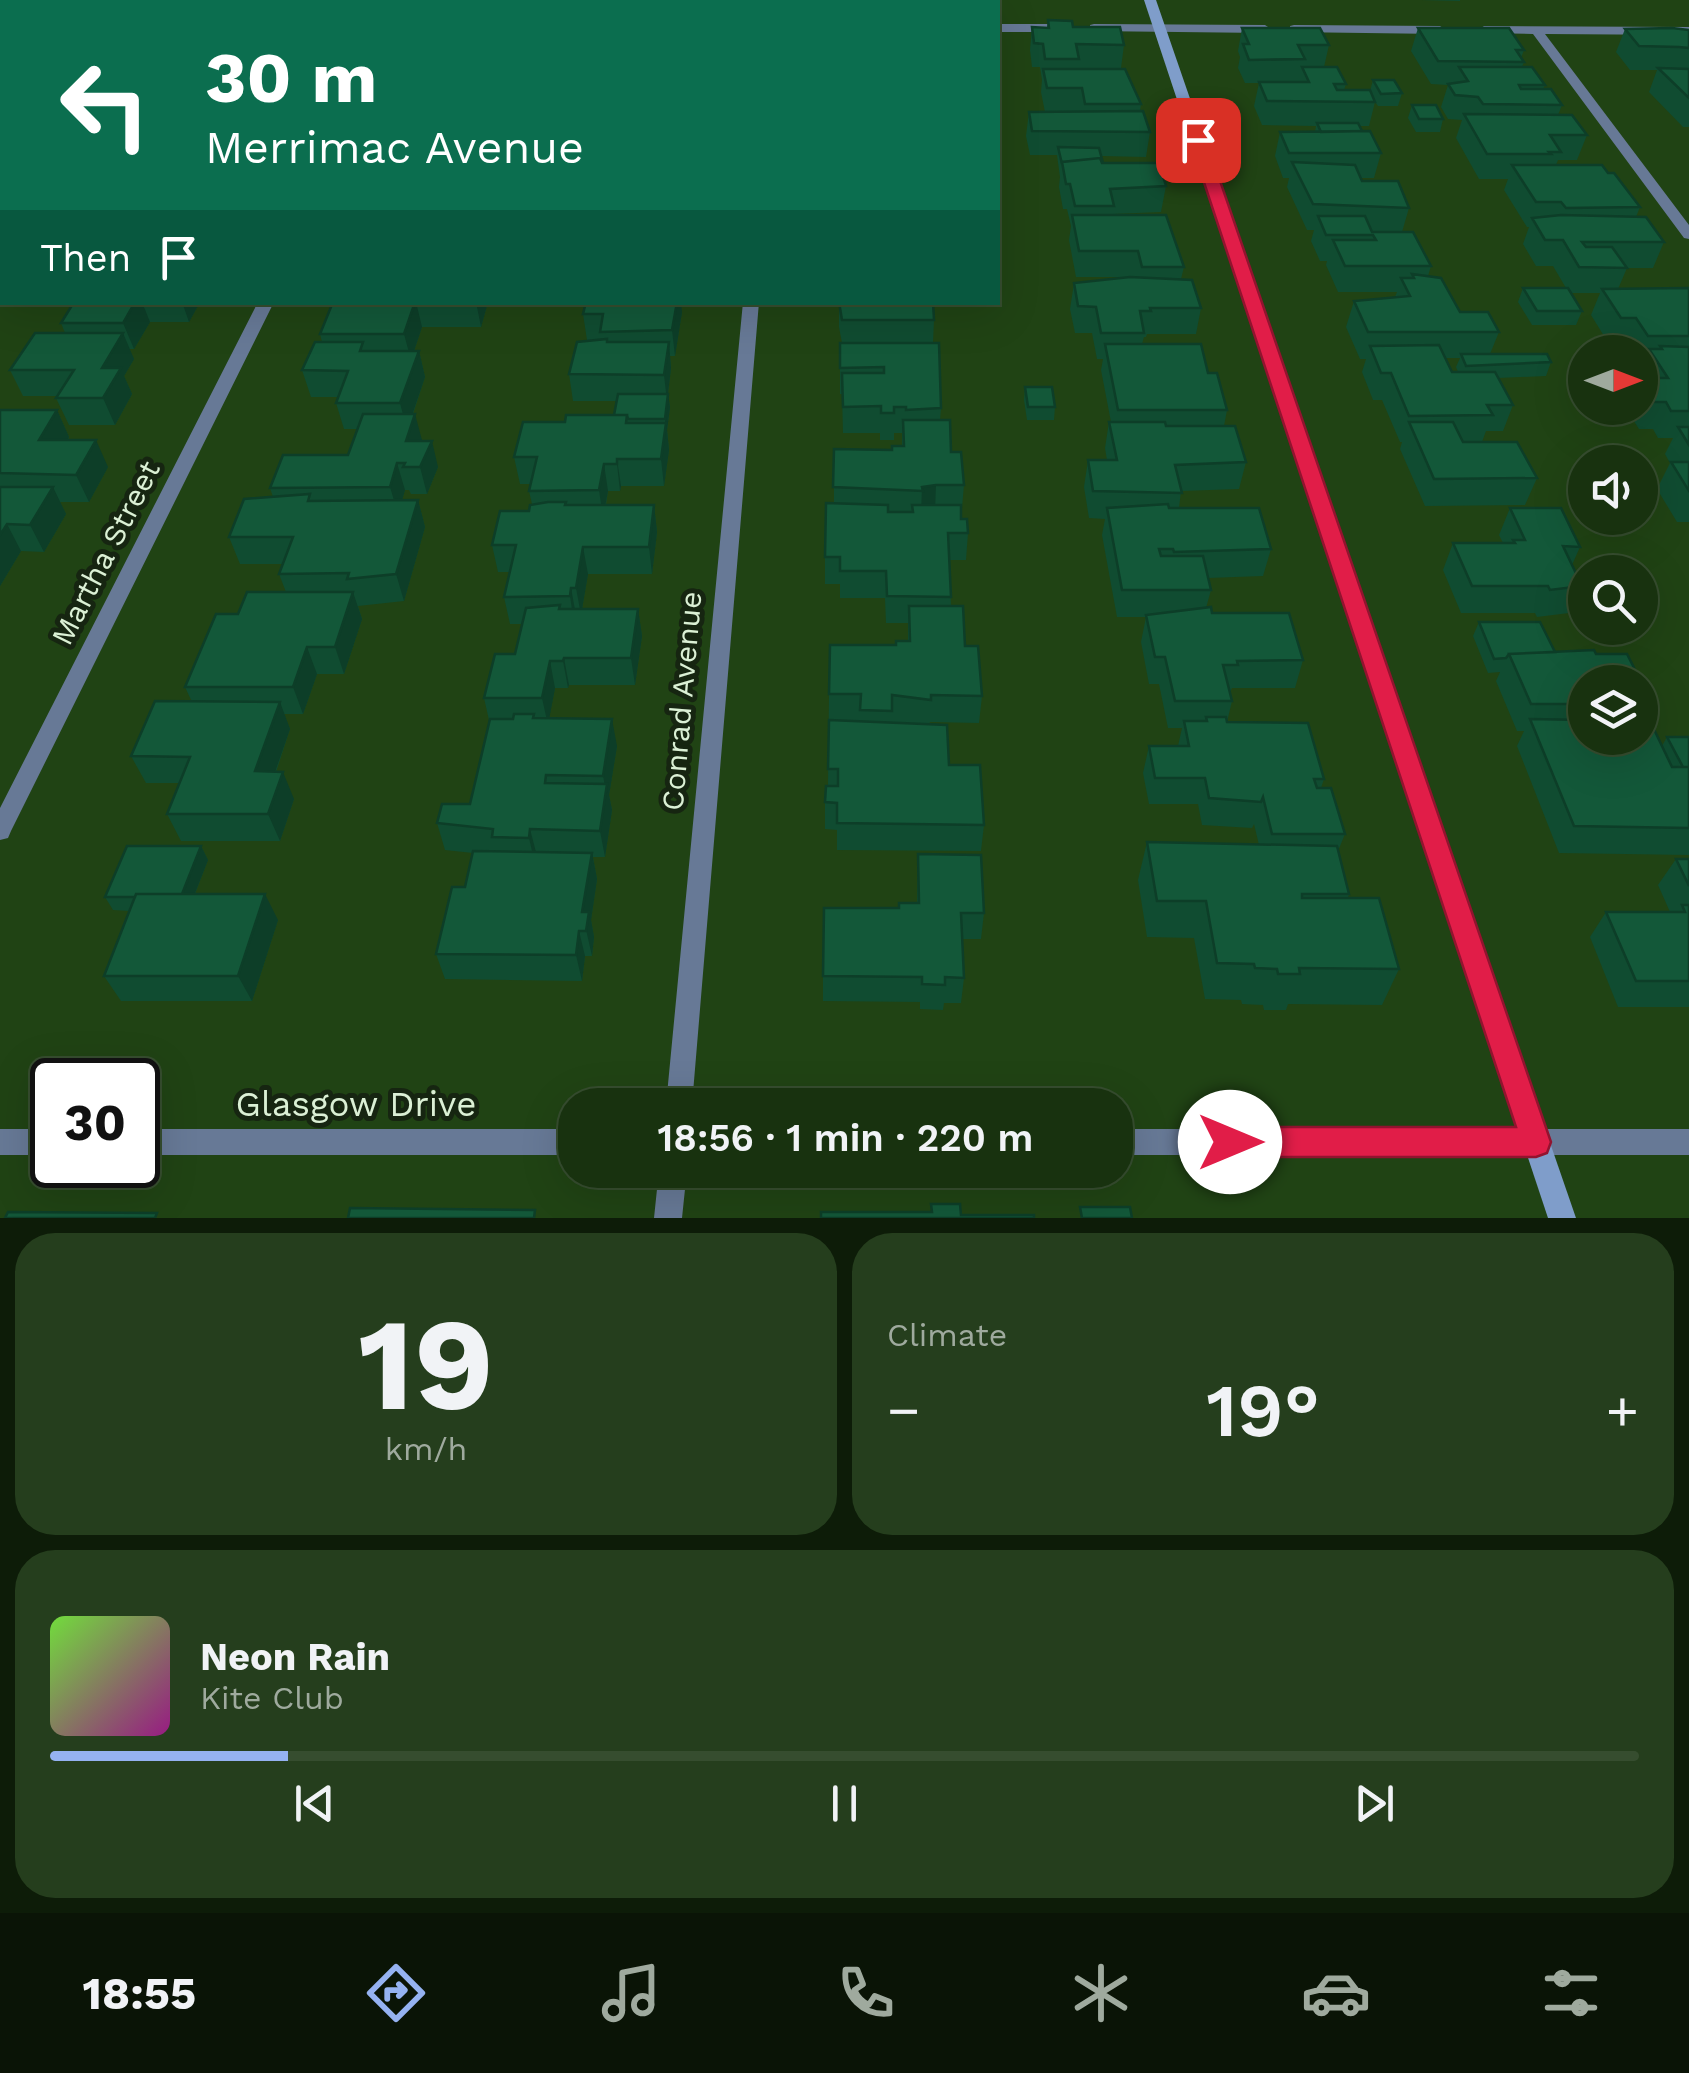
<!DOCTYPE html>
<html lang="en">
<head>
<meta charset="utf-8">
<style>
  body { margin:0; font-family:"Work Sans",sans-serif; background:#253e1d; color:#f1f3f6; height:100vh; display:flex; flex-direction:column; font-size:38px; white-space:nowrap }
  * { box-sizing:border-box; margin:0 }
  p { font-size:32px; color:#9faa9e }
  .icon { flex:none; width:55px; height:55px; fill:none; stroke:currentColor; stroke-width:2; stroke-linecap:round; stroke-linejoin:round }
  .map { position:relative; height:1218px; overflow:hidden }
  .details { display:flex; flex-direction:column; gap:15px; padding:15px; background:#0d1c08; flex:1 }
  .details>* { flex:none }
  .banner { position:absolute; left:0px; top:0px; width:1000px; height:305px; box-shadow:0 10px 40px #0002,0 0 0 2px #364d2f; background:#0b6e4f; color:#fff; overflow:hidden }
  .needle { width:65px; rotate:90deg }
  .buttons { position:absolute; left:1568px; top:335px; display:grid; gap:20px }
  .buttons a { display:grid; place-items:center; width:90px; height:90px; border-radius:50%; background:#18320f; box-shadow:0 10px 40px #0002,0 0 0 2px #364d2f; font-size:50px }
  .speed { position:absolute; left:30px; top:1058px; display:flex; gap:20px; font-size:50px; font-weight:700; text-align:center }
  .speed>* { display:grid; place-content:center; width:130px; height:130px; border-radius:50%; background:#18320f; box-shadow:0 10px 40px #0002,0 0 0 2px #364d2f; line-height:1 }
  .speed .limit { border:5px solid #111; border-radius:15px; background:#fff; color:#111 }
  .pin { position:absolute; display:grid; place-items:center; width:85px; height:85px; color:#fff; margin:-42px; border-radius:20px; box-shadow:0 5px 15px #0006 }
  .me { position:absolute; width:110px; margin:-55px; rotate:90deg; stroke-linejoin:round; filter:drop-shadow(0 0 8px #0008) }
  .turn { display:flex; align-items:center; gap:35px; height:210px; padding:0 40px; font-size:45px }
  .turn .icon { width:130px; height:130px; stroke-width:2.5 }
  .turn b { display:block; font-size:70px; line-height:85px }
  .then { display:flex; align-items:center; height:95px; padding:0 40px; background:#0003; gap:20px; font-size:38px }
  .big { font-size:75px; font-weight:600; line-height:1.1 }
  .details .card { flex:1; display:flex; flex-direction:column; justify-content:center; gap:15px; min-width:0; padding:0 35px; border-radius:40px; background:#253e1d }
  .details .dial { align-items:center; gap:0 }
  .dial b { font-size:130px; line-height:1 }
  .song { display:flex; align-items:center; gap:30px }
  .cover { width:120px; height:120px; border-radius:15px; background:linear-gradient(135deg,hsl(100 70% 55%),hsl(310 70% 35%)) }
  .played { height:10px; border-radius:5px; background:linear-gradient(90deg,#95b2f1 15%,#364d2f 15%) }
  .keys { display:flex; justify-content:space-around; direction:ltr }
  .heat { display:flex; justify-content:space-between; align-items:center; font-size:55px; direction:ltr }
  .details .tiles { flex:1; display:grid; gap:15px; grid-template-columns:1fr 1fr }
  .card:last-child { grid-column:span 2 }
  .trip { position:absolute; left:558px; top:1088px; width:575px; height:100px; border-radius:40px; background:#18320f; box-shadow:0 10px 40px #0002,0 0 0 2px #364d2f; font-weight:600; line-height:100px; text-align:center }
  .tab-bar { display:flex; height:160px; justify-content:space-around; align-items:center; background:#0a1406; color:#9faa9e }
  .tab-bar .icon { width:70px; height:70px }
  .tab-bar .selected { color:#95b2f1 }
  .tab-bar b { font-size:45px; color:#f1f3f6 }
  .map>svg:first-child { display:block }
</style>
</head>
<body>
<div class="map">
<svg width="1689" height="1218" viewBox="0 0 1689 1218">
  <rect width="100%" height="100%" fill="#204314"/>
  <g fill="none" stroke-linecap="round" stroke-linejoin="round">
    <path fill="#677996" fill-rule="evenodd" d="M138 0H153L154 2H140Z
      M998 24H1055L1061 28 1055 32H998Z
      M1094 24 1265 25 1271 29 1265 33 1090 31V25Z
      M1294 25 1440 26 1446 30 1440 34 1290 32V26Z
      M1484 26 1689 27V35L1545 34 1689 225V239L1684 238 1533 34 1480 33 1478 30Z
      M2 90V100L0 101V91Z
      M258 302H274L11 831 8 838 0 840V808Z
      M743 302H759L692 1105H666Z
      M0 1129H52V1155H0Z
      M138 1129H575V1155H138Z
      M1115 1129H1689V1155H1115Z
      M659 1170H687L682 1218H654Z"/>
    <path fill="#7f9dca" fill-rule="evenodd" d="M1144 0H1156L1576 1218H1548Z"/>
  </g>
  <path fill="#104c31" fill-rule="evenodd" d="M1421 0H1460V1Z
    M1048 20 1073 27 1124 45 1121 68 1078 69 1141 104 1140 111 1150 132 1146 157 1101 156 1103 163 1166 186 1161 212 1113 214V215L1184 267 1181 279 1201 308 1196 334H1147L1146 337H1144L1142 344 1208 373 1227 410 1224 426 1246 462 1239 489 1181 491 1179 508 1271 549 1263 576 1208 578 1211 590 1206 608 1212 613 1303 660 1295 688H1232L1230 692 1232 701 1227 722 1324 779 1321 788 1345 834 1338 851 1349 894 1348 898 1399 969 1382 1005 1288 1004 1286 1010H1264L1263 1005 1242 1004 1241 1000 1205 999 1194 938 1147 937 1138 880 1147 842 1259 845 1254 824 1252 828 1202 825 1198 804H1149L1143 773 1149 746H1178L1182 728H1168L1159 684H1149L1141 642 1146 617H1117L1102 535 1105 519 1089 518 1084 487 1088 460H1107L1105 448 1109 422H1111L1101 370 1103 359H1097L1092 333H1075L1070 309 1074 283 1129 277H1076L1069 240 1071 226 1067 209H1063L1059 187 1060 177 1057 155H1030L1026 136 1029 112H1045L1041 92 1042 80 1040 67H1032L1030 50 1032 27 1047 28Z
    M1242 28 1329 45 1324 67 1346 84 1344 90 1370 91 1373 80 1402 93 1398 106H1378L1375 102 1369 126H1359L1362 131 1381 153 1374 178H1360L1362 181 1409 208 1402 232 1431 266 1428 276 1460 312 1499 332 1490 354 1551 362 1546 376 1498 378 1513 405 1503 431H1486L1482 442 1537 478 1525 505 1425 506 1400 449 1402 442H1400L1382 400H1373L1362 372 1366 359H1360L1346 327 1354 301 1395 297 1397 292H1338L1326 265 1327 261H1320L1311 241 1314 230H1307L1287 187 1289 178H1283L1275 156 1280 132H1315L1316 126 1262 125 1254 106 1259 83H1245L1238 68 1240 57 1238 51ZM1445 358H1460L1456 367 1458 372H1452Z
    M1418 28 1524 50 1521 58 1524 62 1522 67 1545 85 1543 89 1562 105 1558 115 1587 135 1577 160H1558L1556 165 1640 207 1636 217 1664 242 1653 268H1627L1618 289 1689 288V522H1677L1657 489 1670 463 1665 454 1673 438H1658L1653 429H1639L1627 410 1628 408H1640V384H1642L1640 381V368L1643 363H1640V352H1629L1624 344H1609L1591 315 1600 293H1571L1582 311 1576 325H1532L1518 302 1523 288H1566L1553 266H1536L1523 244 1529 227H1527L1504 190 1508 179H1479L1456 138 1462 120 1448 119 1441 107 1448 85 1431 84 1411 51Z
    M1625 29 1689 30V127H1683L1649 92 1657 70H1630L1616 52Z
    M1412 105 1443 119 1440 132H1416L1408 118Z
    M74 302H200L189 322H150L134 349H129L134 359 124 376 132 394 115 425H69L56 398 58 396H23L10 370 65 333 61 323Z
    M333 302H488L481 327H422L414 351H419L425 377 413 414 422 441 438 467 427 494H411L409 490H405L402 500H418L425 527 404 601 358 606 362 619 344 674H317L303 714H284L290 729 276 772 294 799 280 841H181L167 814 180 783H146L131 756 192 702 185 687 238 614 286 592 279 574 283 564H240L229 537 273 497 270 488 348 455 357 429H344L336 403 338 397H311L302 370 322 342 320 334Z
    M839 302 934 320 933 343 941 408 940 420 964 485 961 519 968 533 966 560H949L951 606 982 696 979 723 930 722 929 724 949 765 984 825 981 851 837 850V830L825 829V802L828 786 829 694 896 645 908 641V623H886L885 598H840V584H825V557L834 503V449L892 450 902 446V433H894V440H880V433H843L842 394H840V343H842L839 327Z
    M682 312 675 356H670L671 368 668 394 670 407 667 430 669 450 664 486H621L620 491H608L606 505H654L657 532 652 574H588L582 609H638L642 636 635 685H569L568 688H555L549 718 617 746 609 795 612 810 605 857H593L597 879 591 920 594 937 592 956H585L582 981 445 979 436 954 465 887 473 853 445 850 437 823 470 804 489 720 484 698 515 654 522 624H510L504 597 510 572H498L492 545 529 511 532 504 529 491 531 484H520L514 457 565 422 614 415 616 401H573L569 374 595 340H587L583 314Z
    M1025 387 1055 407 1054 420H1027L1024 400Z
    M0 410H57L69 437 68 440 108 467 89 502H60L66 514 44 552 21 551 0 586Z
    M1510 508 1580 547 1572 565 1582 586 1569 613 1537 617 1535 613H1461L1443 570 1453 543H1503L1499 535Z
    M1479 622H1540L1555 652 1594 650 1596 654H1627L1653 705 1644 721H1650L1662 746 1667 737H1689V855L1559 853 1517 746 1524 731H1517L1496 681 1500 672 1488 673 1473 636ZM1585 682H1640V738H1585Z
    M201 846 208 860 195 894 278 920 252 1001H121L104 976 130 911 113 910 105 897Z
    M918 854 984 913 981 939H962L964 978 961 1003H944L943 1010 920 1009V1002L823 1001V976L899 908 917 903Z
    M1676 859H1689V1007H1618L1590 937 1606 912H1670L1658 885Z"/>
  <path fill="#0d3e28" d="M0 0 2 2V45L0 46Z
    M36 0H74L75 2H37Z
    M2 255V297L0 300V258Z
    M135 302H142L150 322 134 349 123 323Z
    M182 302H200L189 322Z
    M416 302 422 327 411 360 404 334Z
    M476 302H488L481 327Z
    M677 302H681L682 312 675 356 672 330Z
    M123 333 134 359 124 376 132 394 115 425 103 398 102 368Z
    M669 342 671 368 667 401 664 375Z
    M419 351 425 377 407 430 400 403Z
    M668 394 670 407 667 430 669 450 664 486 661 459Z
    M57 410 69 437 52 467 39 440Z
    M415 414 422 440 406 441Z
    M96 440 108 467 89 502 76 475Z
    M432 441 438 467 427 494 420 467Z
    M617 459 621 486 620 491 617 464Z
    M397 463 405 490 398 514 390 487Z
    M604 464 608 491 603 517 599 490Z
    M936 485 935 511 921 514 922 487Z
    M53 487 66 514 44 552 30 525Z
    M418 500 425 527 404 601 396 574Z
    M654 505 657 532 652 574 649 547Z
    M7 524 21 551 0 586V535Z
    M583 547 588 574 581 615 576 588Z
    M571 588 576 615 574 623 570 596Z
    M353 592 362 619 344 674 335 647Z
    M638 609 642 636 635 685 631 658Z
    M307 647 317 674 303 714 293 687Z
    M564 658 569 685 568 688 563 661Z
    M550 661 555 688 548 725 542 698Z
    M280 702 290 729 266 798 255 771Z
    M612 719 617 746 609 795 612 810 605 857 600 831 606 791 603 776Z
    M283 772 294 799 280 841 268 814Z
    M530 829 537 856 535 864 529 838Z
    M201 846 208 860 188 911 181 898Z
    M592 853 597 879 591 920 594 937 592 956 582 912Z
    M265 894 278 920 252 1001 238 976Z
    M579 931 585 956 582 981 576 955Z"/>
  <path fill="#135839" stroke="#0d3e28" stroke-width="2.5" d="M0 0H37L40 2H2V18L0 19Z
    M1048 20 1072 21 1073 27H1120L1124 45 1076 44 1079 59H1045L1043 44 1034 43 1032 27 1049 28Z
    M1242 28H1320L1329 45H1298L1305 59 1249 60 1243 44H1249Z
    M1418 28H1509L1524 50H1516L1524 62 1438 61Z
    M1672 28 1689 30V48L1679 47 1639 46 1625 29Z
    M1302 67H1337L1346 84H1334L1337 90H1370L1375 102 1267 101 1259 82H1309Z
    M1459 67H1532L1545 85H1519L1521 89H1551L1562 105 1483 104 1478 97 1455 95 1448 84 1468 81Z
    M1658 68 1689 69V98Z
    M1043 69H1125L1141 104H1085L1082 88H1047Z
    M1373 80H1394L1402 93 1381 94Z
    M1412 105H1436L1443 119H1419Z
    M1143 111 1150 132 1032 131 1029 112Z
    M1464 114 1572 115 1587 135H1550L1561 152H1549L1551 154H1487Z
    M1317 123H1358L1362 131 1321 132Z
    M1370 131 1381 153H1289L1280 132Z
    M1058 147 1099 148 1103 163 1100 158 1062 162V164Z
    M1100 158 1102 163H1159L1166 186 1110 189 1114 206H1075L1070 184H1066L1062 162Z
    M1292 162 1355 165 1362 181H1398L1409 208 1313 204Z
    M1512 165H1602L1608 173H1614L1640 207 1566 208 1561 202H1536Z
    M0 166H2V213H0Z
    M1072 215H1166L1184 267H1142L1138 251H1079Z
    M1561 215 1646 217 1664 242H1582L1586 247H1612L1627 268 1579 267 1563 240H1545L1532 218Z
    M1318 216H1365L1372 232H1413L1431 266H1345L1333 240H1376L1373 235H1326Z
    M0 227H2V255L0 258Z
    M1412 274 1441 278 1460 312H1488L1499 332H1368L1354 301 1410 296 1401 278H1414Z
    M1130 277 1192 280 1201 308H1150L1151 311H1140L1144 333H1101L1096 307 1078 306 1074 283Z
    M1523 288H1568L1582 311H1537Z
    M1689 288V336H1648L1636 318H1621L1602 289Z
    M74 302H135L123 323H61Z
    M333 302H415L404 334H320Z
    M586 302H677L672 330 600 332 603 314H583Z
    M839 302H933L934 320H842Z
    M35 333H123L102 368H121L103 398H56L74 370H10Z
    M607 339V342H669L664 375 569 374 577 342Z
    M315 342H363L360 351H419L400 403H336L348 371 302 370Z
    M840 343H939L941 408 906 410V407H894V413H881V406L843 407 842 373H884V367L840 368Z
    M1105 344H1201L1208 373H1217L1227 410H1118Z
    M1439 345 1452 372H1495L1513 405H1487L1493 415 1409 416 1391 373H1381L1370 346Z
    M1660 346 1689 347V411H1671L1666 402H1651L1640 384H1653L1650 378H1668L1649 349H1662Z
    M1461 354H1547L1551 362 1466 366Z
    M1025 387H1052L1055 407H1028Z
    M618 394H668L665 419H628L627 415H614Z
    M0 410H57L39 440H96L76 475 0 473Z
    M363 414H415L406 441H432L420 467H403L405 463H397L390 487 270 488 283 455H348Z
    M566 415H627L626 423H666L661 459H617V464H604L599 490 529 491 537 457H514L523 422H565Z
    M903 420H950L951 452H961L964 485H936L922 487 923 491 833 487 834 449 892 450V446H904Z
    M1109 422H1165L1166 426H1235L1246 462 1175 465 1182 493 1093 491 1088 460H1117Z
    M1409 422H1453L1463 442H1517L1537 478 1434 479Z
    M1678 427H1689V445Z
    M1671 462H1689V491Z
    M0 487H53L30 525 7 524 0 535Z
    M310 494 308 501 418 500 396 574 347 579 349 573 279 574 293 537H229L244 499Z
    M548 502H566L565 505H654L649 547H583L576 588H571L570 596 504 597 516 545H492L500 511H529L530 505Z
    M826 503 888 505V512H913L912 505H961V519H967L968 533H948L951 597 887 596 886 571H840V557H825Z
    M1168 504 1169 508H1259L1271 549 1174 552 1173 549H1159L1161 556H1203L1211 590H1122L1107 508Z
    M1510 508H1561L1580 547 1563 546 1582 586 1550 590 1548 586H1472L1453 543H1515L1513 540H1525Z
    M247 592H353L335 647H307L293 687H185L216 614H238Z
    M560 605 559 609H638L631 658H564L563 661H550L542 698H484L495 654H515L526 608Z
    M909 606H963L965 646H978L982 696 931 695V700L892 695V711L860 710 861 694H829L830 645H896V641H910Z
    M1211 607 1212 613H1289L1303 660 1237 661 1238 665H1223L1232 701H1175L1165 657H1155L1146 615Z
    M1479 622H1540L1555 652 1509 654 1506 658 1494 659Z
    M1594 650 1596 654H1627L1653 705H1640V682H1585V704H1531L1509 654Z
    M155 701 280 702 255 771 283 772 268 814H167L190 757 131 756Z
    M514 714H534L533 718 612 719 603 776 546 775 545 783 607 784 600 831 530 829 529 838 492 837 493 829 437 823 442 804H470L490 719H513Z
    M1206 717H1226L1227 722 1308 723 1324 779H1314L1317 788H1331L1345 834H1272L1263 797 1261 802 1209 798 1205 778H1155L1149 746H1189L1184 721H1207Z
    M1530 719 1585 720V738H1640V721H1650L1672 767H1689V828L1574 826Z
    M829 720 947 725 949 765H980L984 825 837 823V803L825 802 826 786H838V769H828Z
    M1667 737H1689V767H1683Z
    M1147 842 1337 846 1349 894H1302V898H1379L1399 969 1299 968 1300 974H1278L1277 969 1255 968 1254 964 1217 963 1206 901H1157Z
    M127 846H201L182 894H136L135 897H105Z
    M473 851 592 853 582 912H589L586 931H579L576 955 436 954 452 887H465Z
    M918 854 981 855 984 913H961L964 978 945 977V985L922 984V977L823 976 824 908H899V903H919Z
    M1676 859H1689V886Z
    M136 894H265L238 976H104Z
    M1682 905H1689V981H1636L1606 912H1685Z
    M931 1204H960L961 1215H1034V1218H821V1212H932Z
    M1080 1207H1130L1132 1218H1082Z
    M350 1208 535 1210 534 1218H348Z
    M8 1212 157 1213 155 1218H5Z"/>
  <path fill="#e11d48" stroke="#92132f" stroke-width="2.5" d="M1192 136 1206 140 1551 1142 1547 1153 1536 1157H1230L1219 1153 1214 1142 1219 1131 1230 1127H1516L1190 140Z"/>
  <g text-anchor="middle" stroke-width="10" stroke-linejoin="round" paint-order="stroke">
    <g font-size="30" fill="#dbf0d5" stroke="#162511">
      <text transform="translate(106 553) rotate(-63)" y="10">Martha Street</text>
      <text transform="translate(682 701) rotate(-85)" y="10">Conrad Avenue</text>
    </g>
    <g font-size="35" fill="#dbf0d5" stroke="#162511">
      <text x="356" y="1116">Glasgow Drive</text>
    </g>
  </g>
</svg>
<div class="buttons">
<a><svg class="needle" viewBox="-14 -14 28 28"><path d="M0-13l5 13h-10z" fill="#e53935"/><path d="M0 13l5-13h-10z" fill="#9faa9e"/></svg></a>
<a><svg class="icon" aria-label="sound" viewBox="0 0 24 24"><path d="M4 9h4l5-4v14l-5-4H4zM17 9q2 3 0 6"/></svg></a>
<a><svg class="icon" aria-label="search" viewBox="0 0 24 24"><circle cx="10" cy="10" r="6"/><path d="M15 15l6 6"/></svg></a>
<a><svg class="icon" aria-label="layers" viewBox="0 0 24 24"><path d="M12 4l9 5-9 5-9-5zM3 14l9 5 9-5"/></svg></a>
</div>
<div class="speed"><div class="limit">30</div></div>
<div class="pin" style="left:1198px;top:140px;background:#d93025"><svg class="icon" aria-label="arrive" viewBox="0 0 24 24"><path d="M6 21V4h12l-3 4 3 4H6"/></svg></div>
<svg class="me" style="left:1230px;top:1142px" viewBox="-20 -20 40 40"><circle r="19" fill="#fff"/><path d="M0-13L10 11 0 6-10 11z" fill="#e11d48"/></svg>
<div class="trip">18:56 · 1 min · 220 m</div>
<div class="banner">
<div class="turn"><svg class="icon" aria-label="left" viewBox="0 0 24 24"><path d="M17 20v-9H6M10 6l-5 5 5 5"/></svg><div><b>30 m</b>Merrimac Avenue</div></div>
<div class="then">Then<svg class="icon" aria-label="arrive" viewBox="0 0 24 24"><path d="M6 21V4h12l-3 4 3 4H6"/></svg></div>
</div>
</div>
<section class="details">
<div class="tiles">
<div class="card dial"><b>19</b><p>km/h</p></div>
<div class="card"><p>Climate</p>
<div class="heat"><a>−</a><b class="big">19°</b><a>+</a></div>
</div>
<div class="card">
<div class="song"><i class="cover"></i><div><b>Neon Rain</b><p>Kite Club</p></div></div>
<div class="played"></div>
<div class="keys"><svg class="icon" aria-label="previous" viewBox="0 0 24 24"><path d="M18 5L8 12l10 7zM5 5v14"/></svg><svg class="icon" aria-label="pause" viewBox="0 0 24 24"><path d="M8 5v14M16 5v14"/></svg><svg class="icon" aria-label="next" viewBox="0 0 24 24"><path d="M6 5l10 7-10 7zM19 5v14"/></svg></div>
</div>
</div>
</section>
<nav class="tab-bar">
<b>18:55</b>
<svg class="icon selected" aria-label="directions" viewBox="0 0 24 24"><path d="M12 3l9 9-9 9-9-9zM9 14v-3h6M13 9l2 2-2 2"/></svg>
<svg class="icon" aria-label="music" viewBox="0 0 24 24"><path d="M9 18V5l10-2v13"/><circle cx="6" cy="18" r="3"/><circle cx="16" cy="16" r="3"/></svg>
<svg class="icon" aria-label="phone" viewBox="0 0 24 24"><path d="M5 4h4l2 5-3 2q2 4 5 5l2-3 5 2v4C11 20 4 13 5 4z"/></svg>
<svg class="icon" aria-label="climate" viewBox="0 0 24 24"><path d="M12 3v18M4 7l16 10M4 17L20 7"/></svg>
<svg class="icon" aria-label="car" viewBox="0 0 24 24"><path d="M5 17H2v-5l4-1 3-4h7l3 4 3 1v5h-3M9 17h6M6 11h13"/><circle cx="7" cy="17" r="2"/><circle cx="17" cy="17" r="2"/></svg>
<svg class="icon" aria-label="filters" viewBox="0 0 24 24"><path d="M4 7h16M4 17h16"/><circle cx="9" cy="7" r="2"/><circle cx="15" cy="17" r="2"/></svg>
</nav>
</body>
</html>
